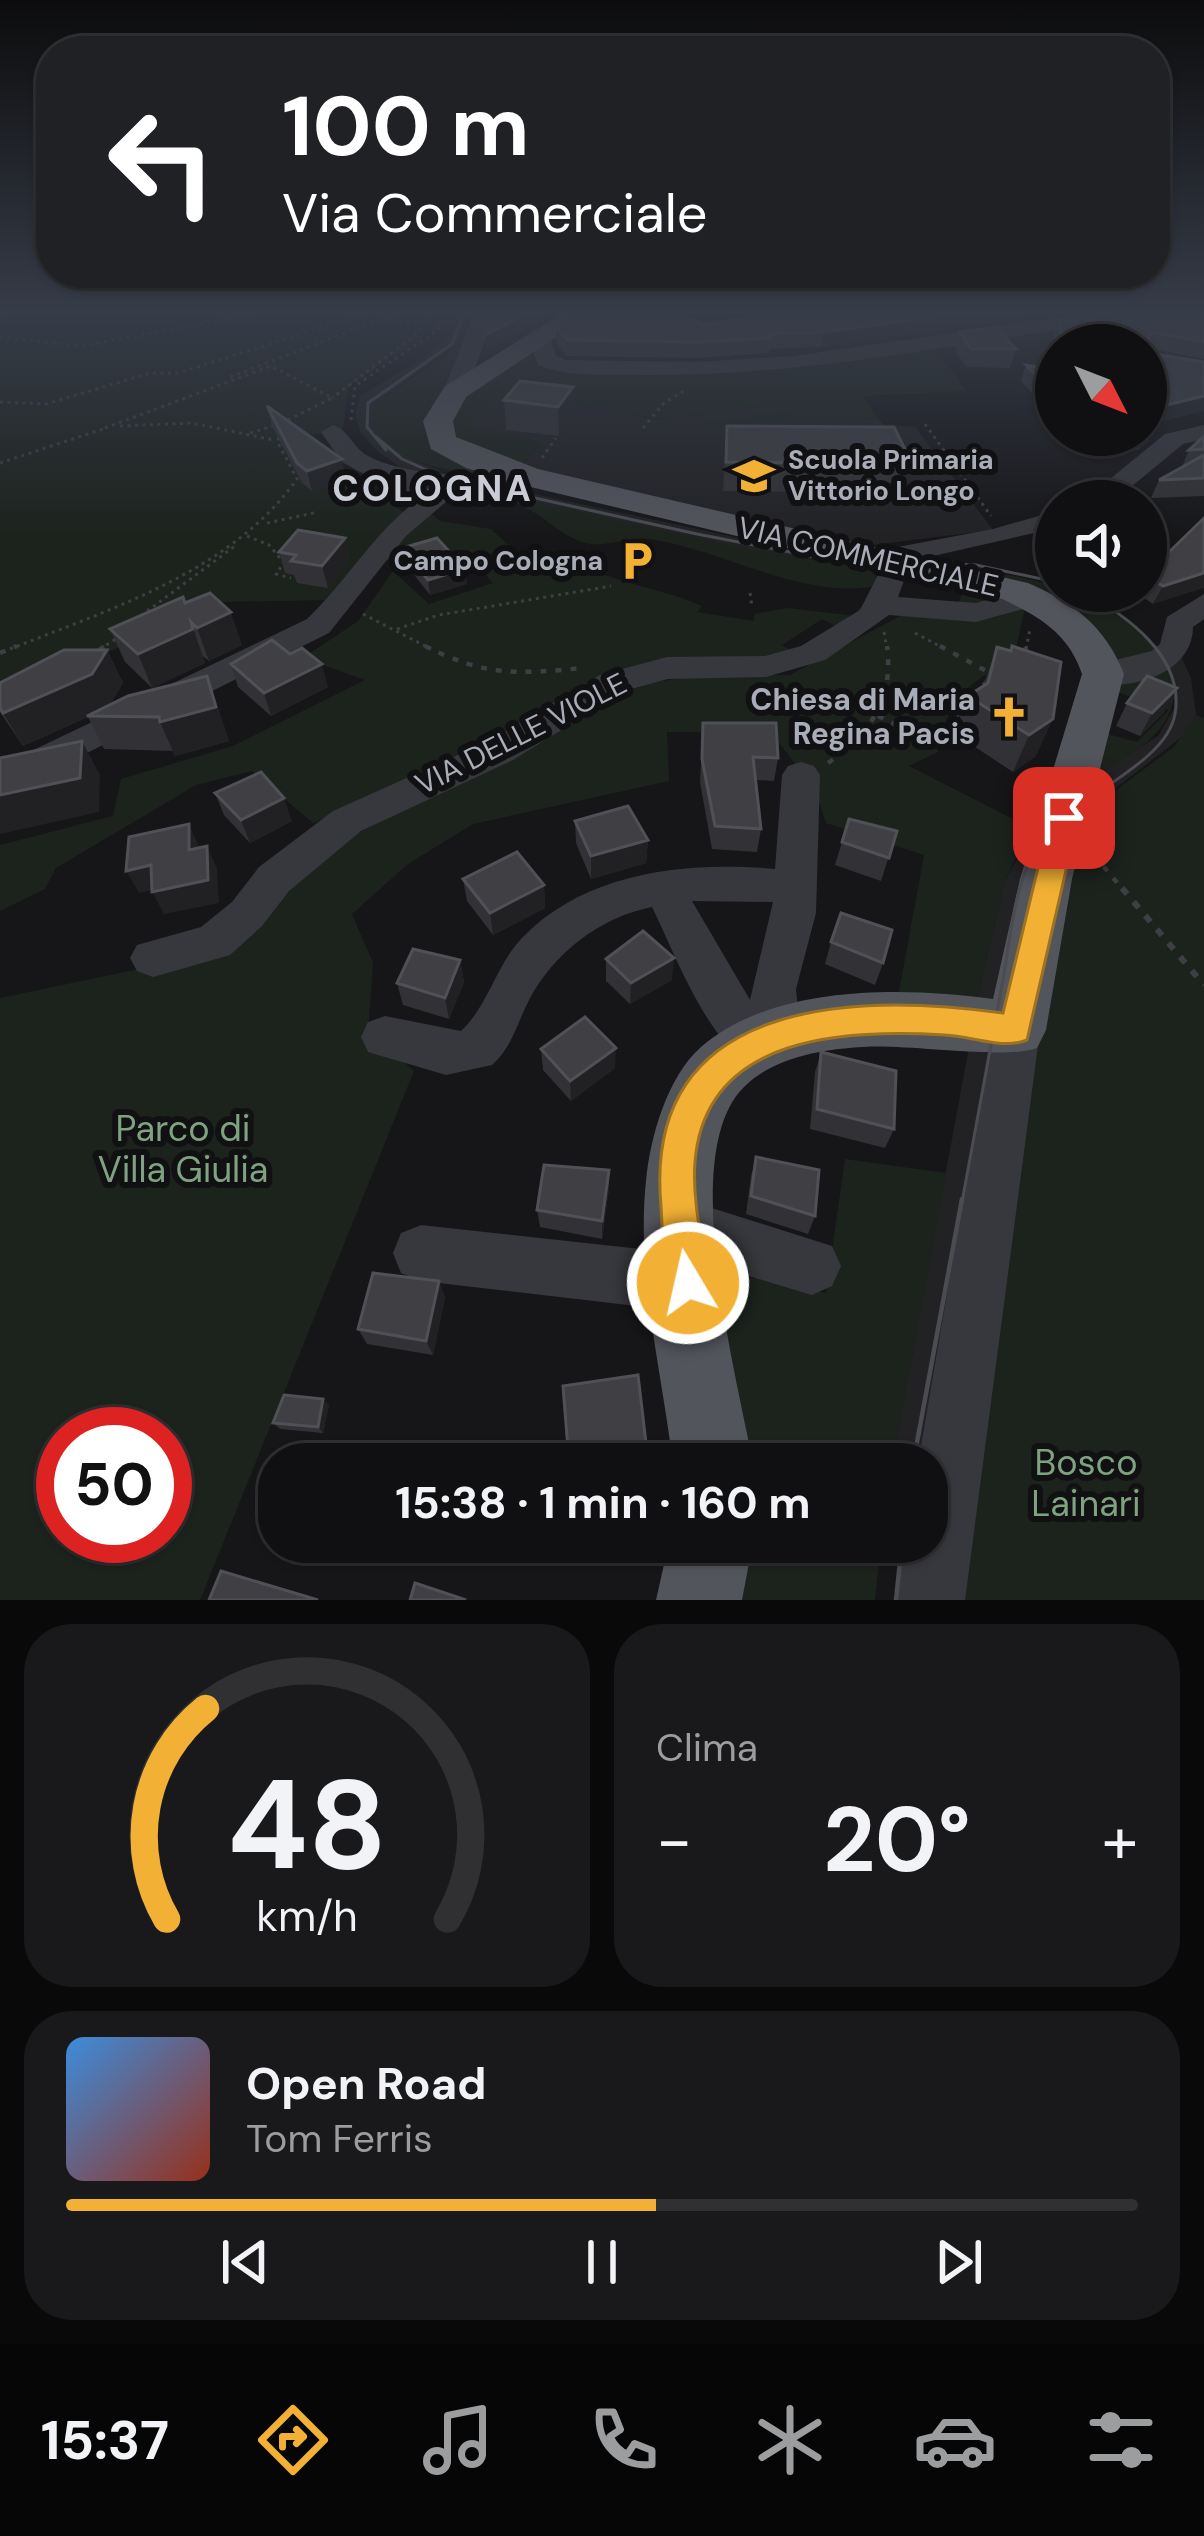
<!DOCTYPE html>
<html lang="it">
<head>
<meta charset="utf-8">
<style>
  body { margin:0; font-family:"DM Sans",sans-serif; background:#19191b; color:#f1f3f6; height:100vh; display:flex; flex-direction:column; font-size:45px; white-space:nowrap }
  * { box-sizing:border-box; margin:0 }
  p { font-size:39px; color:#9c9d9f }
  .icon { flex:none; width:66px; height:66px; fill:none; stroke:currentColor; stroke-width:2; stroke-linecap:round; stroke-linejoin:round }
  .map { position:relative; height:1600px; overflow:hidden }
  .details { display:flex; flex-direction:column; gap:24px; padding:24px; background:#09090a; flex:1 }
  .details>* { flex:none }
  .banner { position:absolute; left:36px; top:36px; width:1134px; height:252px; border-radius:48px; box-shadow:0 3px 9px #0004,0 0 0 3px #303032; background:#202124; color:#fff; overflow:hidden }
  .needle { width:78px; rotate:132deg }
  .buttons { position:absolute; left:1035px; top:324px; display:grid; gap:24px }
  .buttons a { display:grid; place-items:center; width:132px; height:132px; border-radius:50%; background:#101012; box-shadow:0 3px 9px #0004,0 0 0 3px #303032; font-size:60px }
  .speed { position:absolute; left:36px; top:1407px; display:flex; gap:24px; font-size:60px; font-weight:700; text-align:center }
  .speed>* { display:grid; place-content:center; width:156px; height:156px; border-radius:50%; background:#101012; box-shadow:0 3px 9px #0004,0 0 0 3px #303032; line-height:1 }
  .speed .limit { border:18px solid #d22; background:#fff; color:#111 }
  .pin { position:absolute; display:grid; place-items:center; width:102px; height:102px; color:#fff; margin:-51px; border-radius:24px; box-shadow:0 6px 18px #0006 }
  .me { position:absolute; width:132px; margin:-66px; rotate:351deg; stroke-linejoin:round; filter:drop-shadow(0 0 9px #0008) }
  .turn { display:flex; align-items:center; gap:42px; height:252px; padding:0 48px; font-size:54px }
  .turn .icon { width:156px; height:156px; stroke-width:2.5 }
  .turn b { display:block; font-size:84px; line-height:102px }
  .big { font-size:90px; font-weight:700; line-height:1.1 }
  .details .card { flex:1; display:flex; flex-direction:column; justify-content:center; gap:18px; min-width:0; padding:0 42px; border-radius:48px; background:#19191b }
  .details .dial { align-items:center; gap:0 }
  .dial svg { height:312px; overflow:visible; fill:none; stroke:#303032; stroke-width:7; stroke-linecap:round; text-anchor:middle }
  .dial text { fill:#f1f3f6; stroke:none }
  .song { display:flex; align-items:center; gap:36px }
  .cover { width:144px; height:144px; border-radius:18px; background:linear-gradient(135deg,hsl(210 70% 55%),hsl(10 70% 35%)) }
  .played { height:12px; border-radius:6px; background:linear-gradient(90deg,#f2b134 55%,#303032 55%) }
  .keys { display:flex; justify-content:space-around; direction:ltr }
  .heat { display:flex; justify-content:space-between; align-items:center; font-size:66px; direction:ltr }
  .details .tiles { flex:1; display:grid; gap:24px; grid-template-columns:1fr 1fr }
  .card:last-child { grid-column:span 2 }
  .trip { position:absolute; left:258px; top:1443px; width:690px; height:120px; border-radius:48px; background:#101012; box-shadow:0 3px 9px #0004,0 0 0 3px #303032; font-weight:700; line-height:120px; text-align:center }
  .tabs { display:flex; height:192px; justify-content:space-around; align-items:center; background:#060607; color:#9c9d9f }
  .tabs .icon { width:84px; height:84px }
  .tabs .current { color:#f2b134 }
  .tabs b { font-size:54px; color:#f1f3f6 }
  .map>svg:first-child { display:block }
</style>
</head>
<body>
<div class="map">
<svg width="1204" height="1600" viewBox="0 0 1204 1600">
  <rect width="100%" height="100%" fill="#161618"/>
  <path fill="#222225" d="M455 314H469L461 340 377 402 415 461 441 471 409 473 377 451 360 431 355 413 360 396 421 360 450 335Z
    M485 402 577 412 586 407 659 420 781 404 789 411 707 425 878 419 884 425 915 427 993 530 857 547 521 467 540 444 464 427Z
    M438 485 496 486 871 566 769 554Z
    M1180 654 1191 678 1196 715 1188 732 1071 823 1083 784 1158 736 1175 707 1171 665Z
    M1042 815 1006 1010 976 1004 1005 880Z
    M971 1036 1001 1043 927 1464H892Z"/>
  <path fill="#1c231d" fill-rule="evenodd" d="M0 314H416L438 327 349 386 343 430 310 435 341 470 405 513 329 600 221 602 0 700Z
    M469 314H475L426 431 432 446 498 475C451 471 389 468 371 415L377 402 445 356 461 340Z
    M532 349 533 360C588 396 857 354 937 350L966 391 863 396 878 419 693 427 788 410 780 404 659 420 586 407 577 412 485 402 465 427 541 442 521 467 459 440 448 426 466 395Z
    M418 483C571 499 717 554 871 566L880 585C805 602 724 550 650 539 629 536 605 548 586 543 555 535 539 507 506 500 475 493 445 500 418 483Z
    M429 511 440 521 491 529 509 546 561 570 574 562C621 585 657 587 702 606L697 612 754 621V614L788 608 856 616 859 608 871 609 844 630 822 619 782 645 800 656 685 663 313 823 252 771 196 785 56 868 45 889 0 911V845L113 816 121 779 233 746 365 680 303 658 358 621 393 571 429 604 493 583 478 566 462 567 442 546 380 562Z
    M922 565C1013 571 1093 584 1161 650L1111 669 1095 637Z
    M965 588 1025 607 1011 672C974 663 938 719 938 752L909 766 1031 828 1005 880 976 1004 898 997 924 855 826 823 815 791 772 733 667 732 669 781 473 824 408 864 352 914 373 963 368 1030 414 1071 200 1600H0V998L216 953 323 852 610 698 650 683 693 676 790 675 900 616H952ZM63 1434H165V1536H63Z
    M1171 665C1189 731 1130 754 1083 784L1101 732 1137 742 1169 710 1114 691 1116 679Z
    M1196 715 1204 718V1600H955L1071 823 1174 747Z
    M845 1159 946 1173 892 1464H739L711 1265 826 1293Z
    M744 1542H881L875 1600H735Z"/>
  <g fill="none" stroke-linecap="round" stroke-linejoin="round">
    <path stroke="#3d3f44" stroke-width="3" stroke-dasharray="3 4.5" stroke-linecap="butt" d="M0 324 1 314
      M0 337 82 346 253 314
      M230 377 384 318 418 325 420 330 410 339 332 398
      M0 402 46 404 150 373H178L365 314
      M351 420 355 386 442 327 420 314
      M925 424 991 516
      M120 426 192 423 274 440
      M105 428 271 366 332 398 284 422
      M643 428 665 402 684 391
      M250 433 273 426
      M542 458 556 438
      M0 463 103 429
      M267 523 318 512
      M247 536 269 545 284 563 276 574 291 578
      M750 593 752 607
      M363 614 431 649
      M135 620 235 546
      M397 629 439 615 611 586
      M884 632 887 649
      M915 633 945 649
      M10 649C111 609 232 571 297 479L277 441 280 436
      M100 649 119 637
      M1026 649 1030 629"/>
    <path stroke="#3d3f44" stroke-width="4.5" stroke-dasharray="6 9" stroke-linecap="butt" d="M425 646C487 677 517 674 583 668
      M940 646 990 673
      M99 650 105 646
      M0 653 17 646
      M1025 653 1026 646
      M878 716 945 748 960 707 991 678
      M828 763C870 734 894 699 887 646
      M1094 855 1124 891"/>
    <path stroke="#3d3f44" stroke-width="6" stroke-dasharray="8 10" stroke-linecap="butt" d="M1122 888 1204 985"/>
    <path fill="#37383d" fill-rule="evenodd" d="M474 314H494L467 392 447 397 443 392Z
      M1081 314H1129L1119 320C959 344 800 377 637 375 604 374 570 378 538 365L526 337 536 331 550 337 556 356 566 360 697 362 794 356Z
      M333 425C349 430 353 448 368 456 404 476 487 480 529 469L542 477 538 483 496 491 423 485 447 501 406 536 329 633 0 796V766L307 619C346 582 372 535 415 502L342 462 321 432Z
      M1204 425V439L1183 444 1114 501H1083L1165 434Z
      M1056 511V528L911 561 898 597 976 603 1030 588 1041 590 1046 597 1041 604 976 622 889 615 825 660 766 677 668 679 624 691 513 760 361 831 289 891 262 926 230 955 153 977 137 971 130 958 137 945 201 927 232 902 259 867 333 811 487 742 600 675 667 657 765 656 801 646 860 610 882 567 866 565 861 559 866 553 993 529Z
      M1204 594V619L1193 627C1193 674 1129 692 1091 682L1086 674 1091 666 1152 651 1160 644 1167 617Z
      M801 762 814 766 820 775 816 913 796 989 800 1031 793 1046 753 1064C709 1047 673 949 652 907 600 917 553 954 529 1000 517 1023 512 1048 492 1065L446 1075 368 1052 361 1037 368 1022 385 1016 461 1031C488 1006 496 965 522 938 586 871 688 861 775 869L782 775 788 766ZM692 901 773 902 750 1000Z
      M1016 1009 1033 1015 1040 1030 965 1600H895L905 1542H927V1464H918L992 1030 999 1015Z
      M680 1205 715 1209 832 1246 841 1266 832 1286 812 1295 709 1264 717 1283 708 1303 688 1312 421 1281 401 1273 393 1253 401 1233 421 1225 659 1251 652 1233 660 1213Z"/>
    <path fill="#53555c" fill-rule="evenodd" d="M562 314H591L466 397 453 421 456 437 538 469 1028 583C1073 602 1106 627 1124 674L1072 879 1046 1030 1037 1048C1006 1060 908 1044 864 1047 823 1049 774 1057 744 1087 676 1153 738 1379 753 1464H673C662 1372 636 1274 646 1181 650 1138 667 1077 701 1047 774 984 903 987 993 999L1020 879 1082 674C1069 634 1039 616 1002 599L518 484 466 468 431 449 423 421 445 386Z
      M669 1542H753L742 1600H656Z"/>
    <path stroke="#4a4c52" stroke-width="3" d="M376 437 402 459 445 478 697 534 826 559 976 565 1056 582
      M386 450 367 427 368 403 452 344 464 314
      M962 1202C975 1129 989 1057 1002 985 1011 938 1013 884 1039 844 1071 796 1166 766 1175 714 1185 656 1125 614 1081 591"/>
    <path stroke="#4a4c52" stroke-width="4.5" d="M913 1464 962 1199
      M896 1600 902 1542"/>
  </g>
  <path fill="#323236" d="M1053 314 821 347 769 349V353L697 358 567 356 556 342V327L705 325Z
    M1204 314V359L1148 348 1149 353 1204 362V411L1154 423 1155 425 1148 442 1138 450 1083 451 1069 435H1146V345H1056V347L1053 335 1058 320Z
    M960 332 1016 349 1010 368 966 367 955 350Z
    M1026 365 1056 370V420L1021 381Z
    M573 387 574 416 559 436 506 430 504 400Z
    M267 406 346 480 312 491 302 483 272 426Z
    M727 426 907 453 900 482 818 486 817 492 723 491Z
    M1204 436V496L1151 498 1159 480 1182 467 1189 450Z
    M1204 518 1153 604 1134 591H1146V561L1167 554Z
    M345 538 349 560 328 588 297 583 294 575 285 573 279 552Z
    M402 548 465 569 467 584 430 595 405 563Z
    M185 603 242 645 209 661 203 656 205 663 152 688 125 662 110 629Z
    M997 647 1036 756 1013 772 954 733 968 696 983 687Z
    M107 650 123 683 110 704 207 676 229 741 175 756 173 751 104 749 88 717 23 746 0 712V683Z
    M231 664 328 687 271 716 238 687Z
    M1127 703 1165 711 1140 736 1116 726Z
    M703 723 778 758 774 781 756 780 761 829 757 852 712 849 700 782Z
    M215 793 292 821 250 843 224 815Z
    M575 821 648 840 646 863 591 879 576 843Z
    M897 831 881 881 835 865 842 842Z
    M463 879 544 885 545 908 493 935 467 901Z
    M831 942 883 963 875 985 825 964Z
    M606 959 672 980 630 1004 606 981Z
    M460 960 464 982 449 1019 403 1005 397 983Z
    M541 1049 615 1068 571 1101 543 1070Z
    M821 1052 894 1129 885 1148 810 1129 815 1072Z
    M756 1157 815 1216 808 1234 746 1214 751 1176Z
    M609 1188 602 1239 540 1227 537 1210Z
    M439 1281 445 1297 433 1355 367 1344 358 1329Z
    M563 1386 646 1443 645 1454 569 1461Z
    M329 1405 323 1433 280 1429 273 1423Z"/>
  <path fill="#212124" d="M526 314H554L486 351 485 335Z
    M953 314H1053L821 347 824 332Z
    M573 387 574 416 559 436 558 407Z
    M1204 396V411L1146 425V410Z
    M1155 425 1148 442 1138 450 1146 433Z
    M342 459 346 480 312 491 307 471Z
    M345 538 349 560 328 588 322 566Z
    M465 569 467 584 430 595 428 580Z
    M1204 573V588L1153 604 1163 586Z
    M231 612 242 645 209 661 197 628Z
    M191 622 205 663 152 688 138 654Z
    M107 650 123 683 108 708 87 716 88 717 23 746 3 713Z
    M322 664 328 687 271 716 264 693Z
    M207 676 229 741 175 756 160 722Z
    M1177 688 1165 711 1140 736 1152 713Z
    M1053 719 1036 756 1013 772 1029 735Z
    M82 741 100 775 99 812 0 834V795Z
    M284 798 292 821 250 843 241 820Z
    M189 824 199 847 200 872 189 850Z
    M648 840 646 863 591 879V856Z
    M207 846 217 869 219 903 164 914 152 892Z
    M151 865 163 888 139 893 126 871Z
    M544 885 545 908 493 935 490 913Z
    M674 958 672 980 630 1004 631 983Z
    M460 960 464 982 449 1019 445 998Z
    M616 1048 615 1068 571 1101 570 1081Z
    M609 1170V1188L602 1239V1221Z
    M439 1281 445 1297 433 1355 426 1341Z
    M323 1399 329 1405 323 1433 318 1427Z"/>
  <path fill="#3f3f44" stroke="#4f5156" stroke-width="3" d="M505 314H526L485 335 489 324Z
    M575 314H677L705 325 769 314H953L824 332 767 334 771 338 698 342 567 340 556 327Z
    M1098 314H1204V342L1153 332 1148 336 1149 353 1204 362V396L1146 410V345H1064L1058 320Z
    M996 327 1016 349H971L960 332Z
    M1026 365 1056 370V397Z
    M520 381 573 387 558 407 504 400Z
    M267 406 342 459 307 471 297 463Z
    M1146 415 1155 425 1146 433Z
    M727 426 894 427 907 453 819 457 822 463 726 462Z
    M1204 436V449L1189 450Z
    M1204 455V478L1159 480Z
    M1204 518V573L1163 586 1146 575V561L1167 554Z
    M298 530 345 538 322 566 291 561 296 555 279 552Z
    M437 538 465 569 428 580 402 548Z
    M210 593 231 612 197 628 191 622 193 629 138 654 110 629 183 597 185 603Z
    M272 640 290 654 302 648 322 664 264 693 231 664Z
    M1012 646 1061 662 1053 719 1029 735 968 696 988 683 997 647 1011 651Z
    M64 650H107L92 674 3 713 0 708V683Z
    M207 676 216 707 160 722 159 717 87 716 128 696Z
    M1147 676 1177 688 1152 713 1127 703Z
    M703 723H776L778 758 753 757 761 829 715 826 702 759Z
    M82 741 80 778 0 795V758Z
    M261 772 284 798 241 820 215 793Z
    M628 806 648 840 591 856 575 821Z
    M849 819 897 831 889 858 842 842Z
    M189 824V850L207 846 208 880 152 892 151 865 126 871 129 837Z
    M517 852 544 885 490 913 463 879Z
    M841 913 892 930 883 963 831 942Z
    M643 931 674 958 631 983 606 959Z
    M413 949 460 960 445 998 397 983Z
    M585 1017 616 1048 570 1081 541 1049Z
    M821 1052 896 1071 894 1129 817 1109Z
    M756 1157 819 1170 815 1216 751 1196Z
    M544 1165 609 1170 602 1221 537 1210Z
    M373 1273 439 1281 426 1341 358 1329Z
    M638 1375 646 1443 568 1449 563 1386Z
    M284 1395 323 1399 318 1427 273 1423Z
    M221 1571 318 1600H209Z
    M415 1583 466 1600H410Z"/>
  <linearGradient id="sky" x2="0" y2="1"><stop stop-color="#0c0c0d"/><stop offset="0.58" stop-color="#363c48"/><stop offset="1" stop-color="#363c48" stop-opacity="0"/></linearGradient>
  <rect width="1204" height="538" fill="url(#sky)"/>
  <path fill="#f2b134" stroke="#9d7322" stroke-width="3" d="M1064 808 1078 818 1027 1040C1002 1050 972 1036 945 1035 847 1029 705 1034 695 1162 692 1201 703 1245 708 1283L702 1297 688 1303 673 1297C662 1270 663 1236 661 1206 642 999 852 992 1003 1013L1050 818Z"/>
  <defs>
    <g id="school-bare" transform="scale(3.24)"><path d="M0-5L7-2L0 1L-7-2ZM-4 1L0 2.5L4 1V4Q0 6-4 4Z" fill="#f2b134" stroke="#111113" stroke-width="2.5" paint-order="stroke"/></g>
    <g id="parking-bare" transform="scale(3.24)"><path d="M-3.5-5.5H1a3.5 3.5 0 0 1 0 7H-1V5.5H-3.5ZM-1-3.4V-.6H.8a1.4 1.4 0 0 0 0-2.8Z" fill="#f2b134" stroke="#111113" stroke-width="2.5" paint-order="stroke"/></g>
    <g id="church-bare" transform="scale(3.24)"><path d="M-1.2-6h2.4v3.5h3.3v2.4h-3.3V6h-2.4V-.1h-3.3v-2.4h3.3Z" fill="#f2b134" stroke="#111113" stroke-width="2.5" paint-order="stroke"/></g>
  </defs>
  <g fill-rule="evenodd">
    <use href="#school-bare" x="754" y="476"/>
    <use href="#parking-bare" x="637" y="561"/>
    <use href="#church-bare" x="1009" y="717"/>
  </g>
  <g text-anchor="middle" stroke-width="12" stroke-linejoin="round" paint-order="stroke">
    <g font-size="27" font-weight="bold" fill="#a8adb8" stroke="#111113" text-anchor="start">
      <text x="788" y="469">Scuola Primaria<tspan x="788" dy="31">Vittorio Longo</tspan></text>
      <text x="603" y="570" text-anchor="end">Campo Cologna</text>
    </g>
    <g font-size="30" fill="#a8adb8" stroke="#111113">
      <text transform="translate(868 557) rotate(13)" y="10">VIA COMMERCIALE</text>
      <text transform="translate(521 734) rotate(-27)" y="10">VIA DELLE VIOLE</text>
    </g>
    <g font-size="30" font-weight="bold" fill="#a8adb8" stroke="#111113" text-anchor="end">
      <text x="975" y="710">Chiesa di Maria<tspan x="975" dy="34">Regina Pacis</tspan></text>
    </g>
    <g font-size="36" font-weight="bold" letter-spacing="3" fill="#c9ccd4" stroke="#111113">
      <text x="433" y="501">COLOGNA</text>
    </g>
    <g font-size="36" fill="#7fa381" stroke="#111113">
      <text x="183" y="1141">Parco di<tspan x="183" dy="41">Villa Giulia</tspan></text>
      <text x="1086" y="1475">Bosco<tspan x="1086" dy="41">Lainari</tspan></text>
    </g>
  </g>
</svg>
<div class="buttons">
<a><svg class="needle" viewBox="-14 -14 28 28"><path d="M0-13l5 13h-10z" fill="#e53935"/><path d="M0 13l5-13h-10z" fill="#9c9d9f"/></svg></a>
<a><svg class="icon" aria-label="sound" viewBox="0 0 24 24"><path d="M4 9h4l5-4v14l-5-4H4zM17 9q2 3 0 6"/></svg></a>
</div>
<div class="speed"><div class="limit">50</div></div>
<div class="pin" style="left:1064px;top:818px;background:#d93025"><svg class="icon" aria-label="arrive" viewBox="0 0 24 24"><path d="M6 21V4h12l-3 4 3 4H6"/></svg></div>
<svg class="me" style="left:688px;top:1283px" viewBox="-20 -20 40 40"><circle r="17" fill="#f2b134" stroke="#fff" stroke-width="3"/><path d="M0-11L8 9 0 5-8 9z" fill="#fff"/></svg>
<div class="trip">15:38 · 1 min · 160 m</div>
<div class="banner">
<div class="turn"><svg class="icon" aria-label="left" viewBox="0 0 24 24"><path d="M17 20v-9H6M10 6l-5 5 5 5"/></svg><div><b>100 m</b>Via Commerciale</div></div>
</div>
</div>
<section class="details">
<div class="tiles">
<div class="card dial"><svg viewBox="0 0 100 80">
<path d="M14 69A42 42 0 1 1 86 69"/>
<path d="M14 69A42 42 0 0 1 24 15" stroke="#f2b134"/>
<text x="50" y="56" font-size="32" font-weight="700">48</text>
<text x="50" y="72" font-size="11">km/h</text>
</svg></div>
<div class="card"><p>Clima</p>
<div class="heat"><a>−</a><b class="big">20°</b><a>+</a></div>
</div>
<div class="card">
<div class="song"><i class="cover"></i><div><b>Open Road</b><p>Tom Ferris</p></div></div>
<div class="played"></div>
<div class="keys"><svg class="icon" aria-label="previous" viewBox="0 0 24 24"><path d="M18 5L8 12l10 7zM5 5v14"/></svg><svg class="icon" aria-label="pause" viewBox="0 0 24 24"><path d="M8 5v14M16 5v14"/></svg><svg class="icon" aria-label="next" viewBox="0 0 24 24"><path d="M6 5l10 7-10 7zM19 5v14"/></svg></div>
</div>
</div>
</section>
<nav class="tabs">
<b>15:37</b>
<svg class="icon current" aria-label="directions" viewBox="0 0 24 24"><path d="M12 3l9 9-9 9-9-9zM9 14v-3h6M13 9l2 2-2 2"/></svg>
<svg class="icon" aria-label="music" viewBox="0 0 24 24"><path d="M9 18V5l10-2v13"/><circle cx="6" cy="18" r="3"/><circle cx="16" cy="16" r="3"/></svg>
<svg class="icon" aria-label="phone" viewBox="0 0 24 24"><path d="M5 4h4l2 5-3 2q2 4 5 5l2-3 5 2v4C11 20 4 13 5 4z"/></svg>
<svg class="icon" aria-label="climate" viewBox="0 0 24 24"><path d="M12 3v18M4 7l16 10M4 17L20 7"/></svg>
<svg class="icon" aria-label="car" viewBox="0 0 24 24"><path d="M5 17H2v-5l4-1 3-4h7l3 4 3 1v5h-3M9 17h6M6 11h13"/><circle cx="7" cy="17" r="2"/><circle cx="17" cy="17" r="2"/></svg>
<svg class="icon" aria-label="filters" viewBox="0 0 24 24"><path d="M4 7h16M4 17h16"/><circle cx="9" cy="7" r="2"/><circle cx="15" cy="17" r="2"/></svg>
</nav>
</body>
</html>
